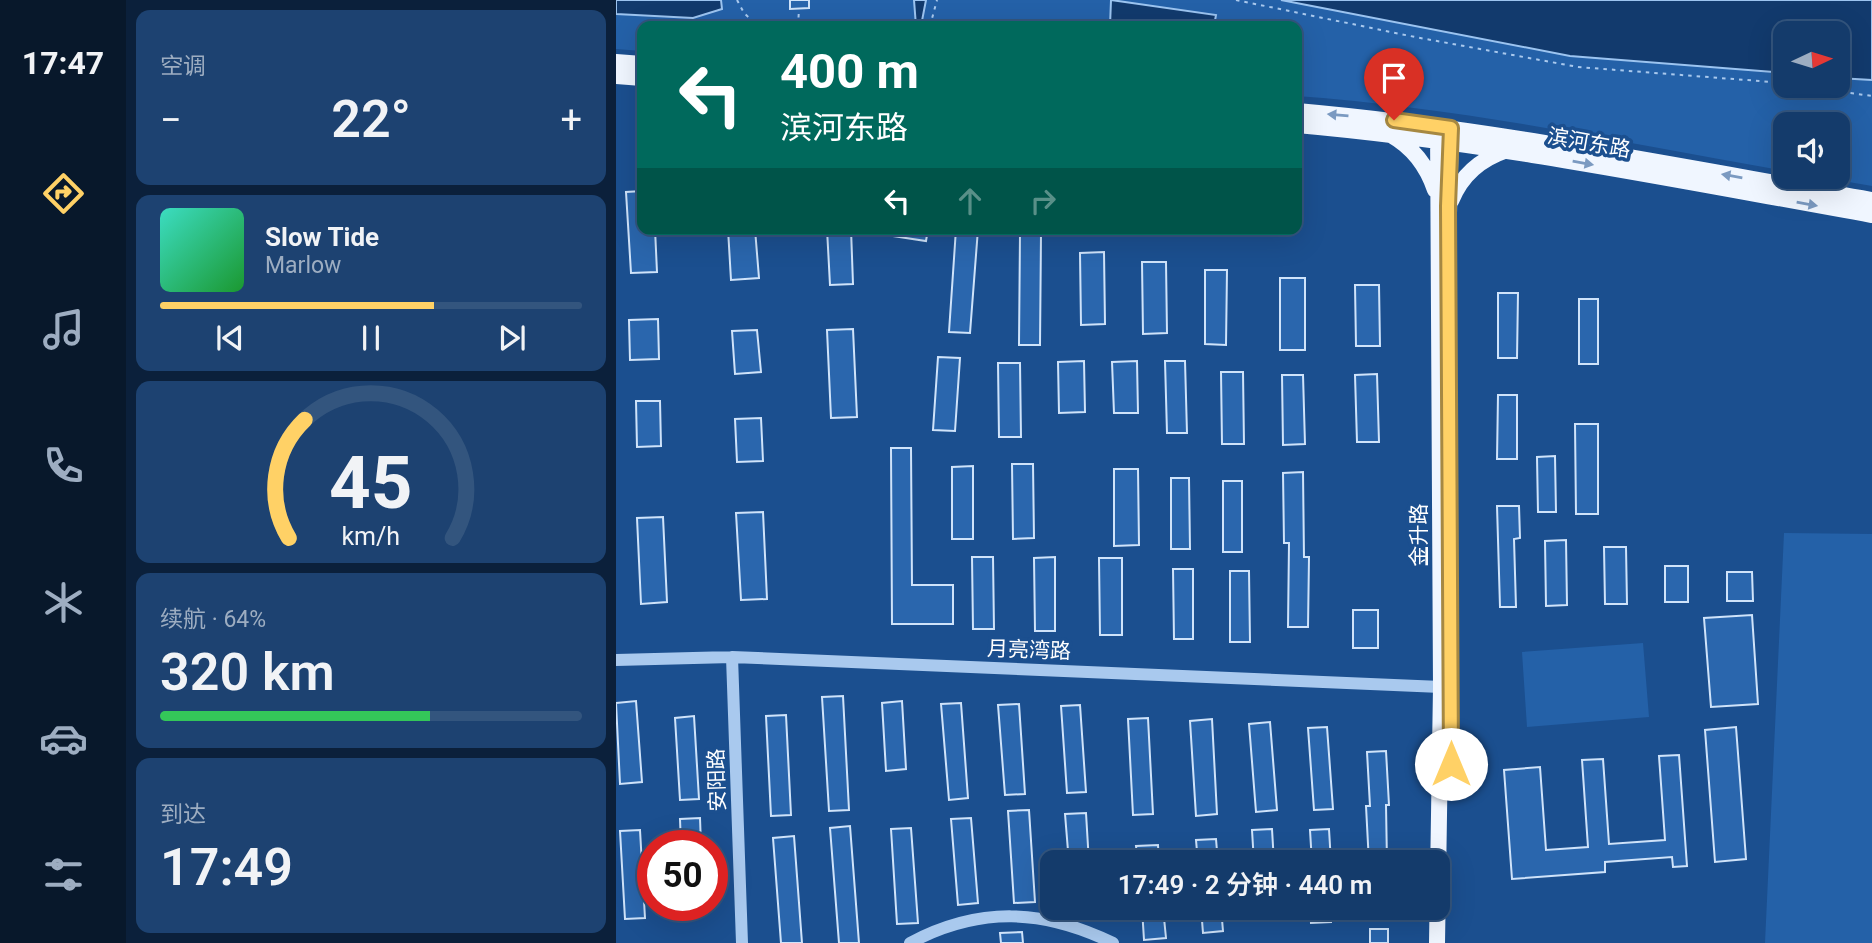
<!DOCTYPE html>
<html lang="zh">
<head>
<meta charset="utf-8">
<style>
  body { margin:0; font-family:Roboto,"Noto Sans SC",sans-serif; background:#1d4271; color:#f1f3f6; height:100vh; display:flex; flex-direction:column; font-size:26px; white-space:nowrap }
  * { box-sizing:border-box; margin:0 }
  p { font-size:23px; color:#9dadc1 }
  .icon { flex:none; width:38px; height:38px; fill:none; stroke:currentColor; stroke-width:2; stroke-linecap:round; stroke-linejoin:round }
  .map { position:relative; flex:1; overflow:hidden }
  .details { display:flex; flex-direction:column; gap:10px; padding:10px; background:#0b203b; width:490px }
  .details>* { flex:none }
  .hud { position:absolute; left:21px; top:21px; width:665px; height:214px; border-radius:14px; box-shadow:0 7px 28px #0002,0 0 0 2px #33557e; background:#00695c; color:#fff; overflow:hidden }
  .needle { width:46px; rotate:86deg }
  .fabs { position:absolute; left:1157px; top:21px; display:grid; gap:14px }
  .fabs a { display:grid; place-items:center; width:77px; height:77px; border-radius:14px; background:#143b6b; box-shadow:0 7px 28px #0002,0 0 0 2px #33557e; font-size:35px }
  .speed { position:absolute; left:21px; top:830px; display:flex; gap:14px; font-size:35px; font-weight:700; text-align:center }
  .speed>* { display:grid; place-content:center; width:91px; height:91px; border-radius:50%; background:#143b6b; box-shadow:0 7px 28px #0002,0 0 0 2px #33557e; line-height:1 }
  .speed .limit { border:10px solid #d22; background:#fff; color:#111 }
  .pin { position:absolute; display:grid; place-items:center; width:60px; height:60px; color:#fff; margin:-72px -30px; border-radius:50% 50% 50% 0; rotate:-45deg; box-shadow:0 0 7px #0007 }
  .pin .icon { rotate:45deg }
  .me { position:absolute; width:77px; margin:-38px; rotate:0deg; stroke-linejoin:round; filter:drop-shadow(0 0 5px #0008) }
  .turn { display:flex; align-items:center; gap:24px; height:147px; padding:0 28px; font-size:32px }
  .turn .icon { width:91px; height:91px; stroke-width:2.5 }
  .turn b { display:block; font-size:49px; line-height:60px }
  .lanes { display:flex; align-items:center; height:66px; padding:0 28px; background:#0003; justify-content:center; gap:35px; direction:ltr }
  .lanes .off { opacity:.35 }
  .big { font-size:52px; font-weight:600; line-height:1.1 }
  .details .tile { flex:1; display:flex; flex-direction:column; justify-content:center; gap:10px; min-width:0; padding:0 24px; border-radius:14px; background:#1d4271 }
  .details .dial { align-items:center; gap:0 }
  .dial svg { height:182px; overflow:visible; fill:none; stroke:#33557e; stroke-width:7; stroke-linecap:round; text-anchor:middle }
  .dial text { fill:#f1f3f6; stroke:none }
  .song { display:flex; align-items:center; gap:21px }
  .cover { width:84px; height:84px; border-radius:10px; background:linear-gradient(135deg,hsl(170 70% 55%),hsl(130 70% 35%)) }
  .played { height:7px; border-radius:4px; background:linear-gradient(90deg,#ffd166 65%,#33557e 65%) }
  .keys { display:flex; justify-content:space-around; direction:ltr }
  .heat { display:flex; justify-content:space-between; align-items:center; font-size:38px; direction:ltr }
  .charge { height:10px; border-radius:5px; background:linear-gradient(90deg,#34c759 64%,#33557e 0) }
  .trip { position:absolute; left:424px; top:850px; width:410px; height:70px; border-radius:14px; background:#143b6b; box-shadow:0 7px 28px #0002,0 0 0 2px #33557e; font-weight:600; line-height:70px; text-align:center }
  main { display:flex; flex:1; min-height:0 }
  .menu { display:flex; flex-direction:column; width:126px; justify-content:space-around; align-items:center; background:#08182b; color:#9dadc1 }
  .menu .icon { width:49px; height:49px }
  .menu .on { color:#ffd166 }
  .menu b { font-size:32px; color:#f1f3f6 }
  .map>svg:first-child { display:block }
</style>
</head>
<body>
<main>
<nav class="menu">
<b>17:47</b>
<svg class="icon on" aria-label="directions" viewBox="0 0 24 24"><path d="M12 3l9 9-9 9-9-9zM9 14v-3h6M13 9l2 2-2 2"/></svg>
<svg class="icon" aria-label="music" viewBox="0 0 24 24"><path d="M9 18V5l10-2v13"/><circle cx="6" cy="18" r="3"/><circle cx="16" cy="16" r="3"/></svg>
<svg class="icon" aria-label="phone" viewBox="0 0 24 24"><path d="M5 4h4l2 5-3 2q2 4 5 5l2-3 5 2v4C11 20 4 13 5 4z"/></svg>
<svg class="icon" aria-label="climate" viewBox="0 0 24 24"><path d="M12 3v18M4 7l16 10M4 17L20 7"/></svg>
<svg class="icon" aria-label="car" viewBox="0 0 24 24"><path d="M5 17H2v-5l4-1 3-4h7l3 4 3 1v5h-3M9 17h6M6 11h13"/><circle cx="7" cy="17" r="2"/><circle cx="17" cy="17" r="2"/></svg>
<svg class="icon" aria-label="filters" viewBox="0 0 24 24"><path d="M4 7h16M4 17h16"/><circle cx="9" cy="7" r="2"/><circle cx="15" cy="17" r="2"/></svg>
</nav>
<section class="details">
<div class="tile"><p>空调</p>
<div class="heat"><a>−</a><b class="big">22°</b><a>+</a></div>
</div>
<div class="tile">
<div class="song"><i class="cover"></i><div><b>Slow Tide</b><p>Marlow</p></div></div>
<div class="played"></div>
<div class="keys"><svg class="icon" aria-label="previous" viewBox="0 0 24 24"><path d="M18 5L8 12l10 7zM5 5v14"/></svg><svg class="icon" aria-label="pause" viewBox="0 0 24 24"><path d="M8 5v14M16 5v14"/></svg><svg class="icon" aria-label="next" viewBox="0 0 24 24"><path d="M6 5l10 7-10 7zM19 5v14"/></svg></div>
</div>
<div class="tile dial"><svg viewBox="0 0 100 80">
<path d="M14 69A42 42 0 1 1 86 69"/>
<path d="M14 69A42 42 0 0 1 21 17" stroke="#ffd166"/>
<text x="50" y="56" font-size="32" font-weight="700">45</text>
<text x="50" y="72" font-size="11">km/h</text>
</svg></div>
<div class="tile"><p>续航 · 64%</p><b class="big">320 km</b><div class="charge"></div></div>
<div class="tile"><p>到达</p><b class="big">17:49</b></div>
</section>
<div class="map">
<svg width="1256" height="943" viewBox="0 0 1256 943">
  <rect width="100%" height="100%" fill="#1b4f8f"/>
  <path fill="#2461a8" d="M0 0H665L954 56 1169 73V86H1222V78L1256 80V186L1204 177H1222V124H1169V171C1007 142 845 108 681 96V26H26V51L0 49Z
    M1168 533 1256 534V943H1149Z
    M1027 643 1033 717 911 727 906 652Z"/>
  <path fill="#123a6d" stroke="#9cc4f0" stroke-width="2" d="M0 0H105L106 9 77 18 0 14Z
    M298 0H310L305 26H300Z
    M495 0 600 15 598 26H494Z
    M665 0H1256V80L1222 78V33H1169V73L954 56Z"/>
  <path fill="#2a66ad" stroke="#cfe3fa" stroke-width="2" d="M174 0H193V8L174 9Z
    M26 191V229H39L41 272 15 273 10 192Z
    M112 229H139L143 278 115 280Z
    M211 229H235L237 284 214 285Z
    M263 229H312L310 241 263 234Z
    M340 229H362L354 333 333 332Z
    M404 233H425L424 345H403Z
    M488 252 489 324 465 325 464 253Z
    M526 262H550L551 333 527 334Z
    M589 270H611L610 345 589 344Z
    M664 278H689V350H664Z
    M739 285H763L764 346H740Z
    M882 293H902L901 358H882Z
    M963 299H982V364H963Z
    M42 319 43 359 14 360 13 320Z
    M237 329 241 417 215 418 211 330Z
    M141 330 145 372 119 374 116 331Z
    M322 357 344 358 339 431 317 430Z
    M468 361 469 412 443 413 442 362Z
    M521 361 522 413H498L496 362Z
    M549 361H569L571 433H551Z
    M382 363H404L405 437H383Z
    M605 372H627L628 444H606Z
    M761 374 763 442H741L739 375Z
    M666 375H687L689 444 667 445Z
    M882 395H901V459H881Z
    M20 401H44L45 446 21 447Z
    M145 418 147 461 121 462 119 419Z
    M959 424H982V514H960Z
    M275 448H295L296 585H337V624H276Z
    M939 456 940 512H922L921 457Z
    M396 464H417L418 538 397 539Z
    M357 466V539H336V467Z
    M498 469H522L523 545 498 546Z
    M687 472 688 557H693L692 627H672L673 543H668L667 473Z
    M555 478H573L574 549H555Z
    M607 481H626V552H607Z
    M881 506H903L904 538 898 539 900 607H884Z
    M147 512 151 599 125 600 120 513Z
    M47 517 51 602 25 604 21 518Z
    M950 540 951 605 930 606 929 541Z
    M988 547H1010L1011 604H989Z
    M356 557H377L378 629H357Z
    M439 557V631H419L418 558Z
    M483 558H506V635H484Z
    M1049 566H1072V602H1049Z
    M557 569H577V639H558Z
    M614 571H633L634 642H614Z
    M1111 572H1136L1137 601H1111Z
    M737 610H762V648H737Z
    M1136 615 1142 704 1095 707 1088 618Z
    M227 696 233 810 213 811 206 697Z
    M20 701 26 782 4 784 0 703Z
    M286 701 290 769 270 771 266 703Z
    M345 703 352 798 333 800 325 704Z
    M403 704 409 794 389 795 382 705Z
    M464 705 470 792 451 793 445 706Z
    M170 715 175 815 155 816 150 716Z
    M78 716 83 799 64 800 59 718Z
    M532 718 537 814 517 815 512 719Z
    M596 719 601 814 580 816 574 721Z
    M654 722 661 810 640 812 633 724Z
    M711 727 717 809 698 810 692 728Z
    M1120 727 1130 859 1099 862 1089 730Z
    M770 751 773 805H770L771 863H753L750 806H754L751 752Z
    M1063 755 1071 866 1057 867 1056 857 989 862V872L896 879 888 770 924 767 930 850 972 847 966 760 987 759 993 844 1049 840 1043 756Z
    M413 810 419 902 398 903 392 811Z
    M470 813 473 863H453L449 814Z
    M84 818 85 845H65L64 819Z
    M355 818 362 903 342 905 335 819Z
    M234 826 243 943H223L214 828Z
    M295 828 302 923 281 924 275 829Z
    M656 829 658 863H638L636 830Z
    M713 829 715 863H696L694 830Z
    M24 830 29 918 9 919 4 831Z
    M178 836 186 943H165L157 838Z
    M600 839 602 863H582L580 840Z
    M542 845 543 863H522L520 846Z
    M526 908H547L550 938 528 940Z
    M585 908H605L607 931 587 933Z
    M694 908H714L715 922 695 923Z
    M754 929H772V943H754Z
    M406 932 407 943H385L384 933Z"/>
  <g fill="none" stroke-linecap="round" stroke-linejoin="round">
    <path stroke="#a9c9ee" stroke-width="2" stroke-dasharray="3.5 5" stroke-linecap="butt" d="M121 0 128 13 142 26
      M620 0 799 37 962 67 1169 83
      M182 26 183 9
      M314 26 321 0
      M374 26V25
      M1184 86 1256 96"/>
    <path stroke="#a9c9ee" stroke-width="12" d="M116 657 126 943
      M0 660 116 657 825 687
      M294 943C364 906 427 909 497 943"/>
    <path stroke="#f0f6ff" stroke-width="16" d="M0 62 26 64
      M0 76 26 78
      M681 111C874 128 1065 167 1256 200
      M681 125C874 142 1065 181 1256 215
      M775 135C798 148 811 166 819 190
      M835 201C846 174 865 159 891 150
      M833 213 835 128
      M821 943 825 687 822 126"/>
  </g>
  <defs><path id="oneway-solid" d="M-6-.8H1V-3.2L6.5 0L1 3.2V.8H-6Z" transform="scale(1.75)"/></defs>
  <g fill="#7b9ac1">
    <use href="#oneway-solid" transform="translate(722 115) rotate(-175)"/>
    <use href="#oneway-solid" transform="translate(967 163) rotate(10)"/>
    <use href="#oneway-solid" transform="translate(1116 176) rotate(-170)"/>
    <use href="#oneway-solid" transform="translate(1191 204) rotate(10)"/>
  </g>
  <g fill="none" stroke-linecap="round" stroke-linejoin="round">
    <g stroke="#a68842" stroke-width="18">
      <path id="route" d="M778 120 835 128 832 206 835 764"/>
    </g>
    <use href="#route" stroke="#ffd166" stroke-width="12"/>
  </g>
  <g text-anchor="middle" stroke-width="7" stroke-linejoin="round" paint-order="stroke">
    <g font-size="21" fill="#fff" stroke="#1b4f8f">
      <text transform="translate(973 143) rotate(10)" y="7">滨河东路</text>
      <text transform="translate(803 535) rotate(-90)" y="7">金升路</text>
      <text transform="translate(413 650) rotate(2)" y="7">月亮湾路</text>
      <text transform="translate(101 780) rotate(-92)" y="7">安阳路</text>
    </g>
  </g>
</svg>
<div class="fabs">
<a><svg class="needle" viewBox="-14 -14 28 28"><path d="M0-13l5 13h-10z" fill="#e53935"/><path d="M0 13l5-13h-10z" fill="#9dadc1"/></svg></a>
<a><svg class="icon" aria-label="sound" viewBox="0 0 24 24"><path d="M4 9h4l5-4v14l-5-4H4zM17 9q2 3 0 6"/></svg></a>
</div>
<div class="speed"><div class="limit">50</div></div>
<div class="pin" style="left:778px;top:120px;background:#d93025"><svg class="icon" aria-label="arrive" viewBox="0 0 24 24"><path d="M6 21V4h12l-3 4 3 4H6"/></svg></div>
<svg class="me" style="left:835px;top:764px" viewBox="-20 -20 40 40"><circle r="19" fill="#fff"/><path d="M0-13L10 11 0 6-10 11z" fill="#ffd166"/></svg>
<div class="trip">17:49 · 2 分钟 · 440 m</div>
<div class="hud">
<div class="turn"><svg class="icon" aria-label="left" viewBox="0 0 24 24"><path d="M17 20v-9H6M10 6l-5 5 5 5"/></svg><div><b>400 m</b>滨河东路</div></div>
<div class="lanes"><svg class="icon" aria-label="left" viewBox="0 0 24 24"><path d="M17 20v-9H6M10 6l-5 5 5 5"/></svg><svg class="icon off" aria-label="ahead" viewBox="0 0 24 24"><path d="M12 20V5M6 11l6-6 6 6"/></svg><svg class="icon off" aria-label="right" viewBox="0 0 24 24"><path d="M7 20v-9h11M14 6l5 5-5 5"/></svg></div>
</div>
</div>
</main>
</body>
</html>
